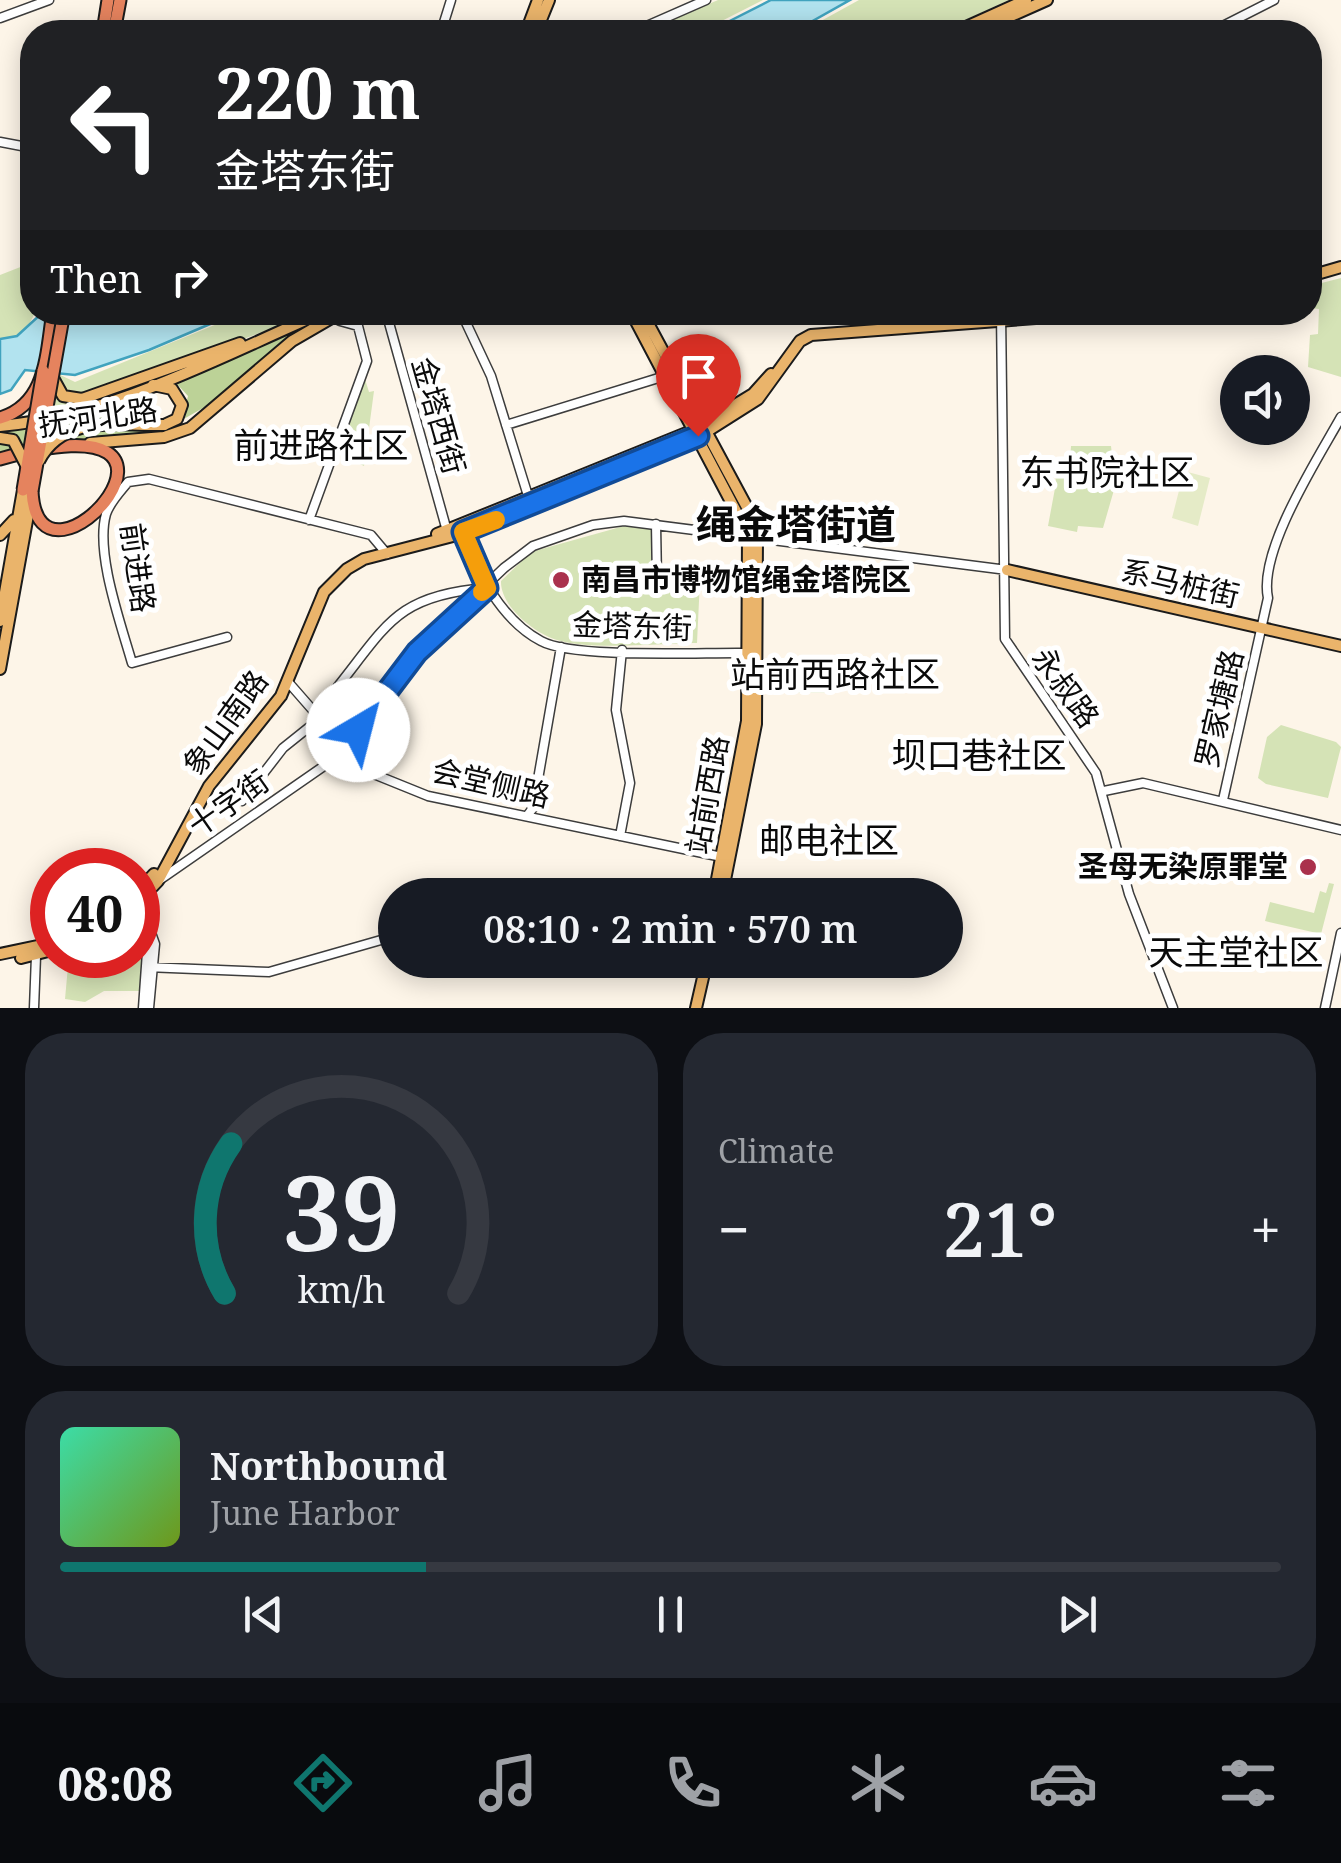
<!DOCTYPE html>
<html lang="en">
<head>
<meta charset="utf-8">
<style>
  body { margin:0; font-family:"Noto Serif","Noto Sans SC",serif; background:#242831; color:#f1f3f6; height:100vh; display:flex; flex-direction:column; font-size:38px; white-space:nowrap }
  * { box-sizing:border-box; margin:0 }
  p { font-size:32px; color:#9ea1a6 }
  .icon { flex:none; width:55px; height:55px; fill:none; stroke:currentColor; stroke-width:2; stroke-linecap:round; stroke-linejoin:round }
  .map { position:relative; height:1008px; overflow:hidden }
  .sheet { display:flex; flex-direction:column; gap:25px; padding:25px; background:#0d0f14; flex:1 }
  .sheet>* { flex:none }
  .guide { position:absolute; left:20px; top:20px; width:1302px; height:305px; border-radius:40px; box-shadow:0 5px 25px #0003; background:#202124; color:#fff; overflow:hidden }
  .tools { position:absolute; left:1220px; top:355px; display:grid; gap:20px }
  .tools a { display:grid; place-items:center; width:90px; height:90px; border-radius:50%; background:#171b24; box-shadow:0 5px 25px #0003; font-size:50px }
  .speed { position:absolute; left:30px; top:848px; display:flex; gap:20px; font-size:50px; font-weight:700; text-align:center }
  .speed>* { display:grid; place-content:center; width:130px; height:130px; border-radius:50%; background:#171b24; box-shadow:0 5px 25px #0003; line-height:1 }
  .speed .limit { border:15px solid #d22; background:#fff; color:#111 }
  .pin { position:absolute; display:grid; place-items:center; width:85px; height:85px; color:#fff; margin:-102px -42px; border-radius:50% 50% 50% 0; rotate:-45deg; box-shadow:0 0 10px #0007 }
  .pin .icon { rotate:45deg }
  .me { position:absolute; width:110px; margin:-55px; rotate:37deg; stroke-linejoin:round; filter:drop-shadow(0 0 8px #0008) }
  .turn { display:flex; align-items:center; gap:35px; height:210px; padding:0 30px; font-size:45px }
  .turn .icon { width:130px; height:130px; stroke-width:2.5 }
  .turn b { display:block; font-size:70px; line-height:85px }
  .then { display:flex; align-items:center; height:95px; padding:0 30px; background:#0003; gap:20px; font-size:38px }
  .big { font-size:75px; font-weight:600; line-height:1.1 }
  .sheet .card { flex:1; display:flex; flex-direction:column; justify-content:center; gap:15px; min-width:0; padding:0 35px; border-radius:40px; background:#242831 }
  .sheet .dial { align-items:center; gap:0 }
  .dial svg { height:260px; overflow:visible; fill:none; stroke:#363941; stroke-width:7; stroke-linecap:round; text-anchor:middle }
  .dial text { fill:#f1f3f6; stroke:none }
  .song { display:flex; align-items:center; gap:30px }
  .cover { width:120px; height:120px; border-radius:15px; background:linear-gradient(135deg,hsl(160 70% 55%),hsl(80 70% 35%)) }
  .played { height:10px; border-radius:5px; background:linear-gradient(90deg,#0f766e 30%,#363941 30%) }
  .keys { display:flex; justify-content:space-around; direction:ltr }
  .heat { display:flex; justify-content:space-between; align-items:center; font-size:55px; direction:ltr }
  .sheet .tiles { flex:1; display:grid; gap:25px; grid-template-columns:1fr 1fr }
  .card:last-child { grid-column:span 2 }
  .trip { position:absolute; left:378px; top:878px; width:585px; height:100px; border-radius:50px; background:#171b24; box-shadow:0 5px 25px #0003; font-weight:600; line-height:100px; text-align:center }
  .dock { display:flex; height:160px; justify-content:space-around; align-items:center; background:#090b0e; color:#9ea1a6 }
  .dock .icon { width:70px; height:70px }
  .dock .selected { color:#0f766e }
  .dock b { font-size:45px; color:#f1f3f6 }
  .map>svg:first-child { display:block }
</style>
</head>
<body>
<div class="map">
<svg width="1341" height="1008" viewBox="0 0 1341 1008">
  <rect width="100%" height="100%" fill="#fdf5e8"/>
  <path fill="#d5e3b6" d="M718 0H763L700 32H645Z
    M859 0H1009L939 32H801Z
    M32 214 35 313 23 336 0 339V275L23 266Z
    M1341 278V377L1308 367 1310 335 1318 334 1319 309 1310 308V286Z
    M244 313H312L41 416 50 370 75 382Z
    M364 376 369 392 374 391 364 466 338 453Z
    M1071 446H1111L1112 455 1099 454 1094 474 1116 483 1103 528 1078 526 1077 532 1048 526 1056 483 1054 461H1070Z
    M624 526 656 530V578L700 580 697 643C657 643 593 651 557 640 534 633 500 606 501 581L531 552Z
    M1281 725 1336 742 1341 747 1328 798 1266 784 1258 778 1267 737Z
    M1329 883 1334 884 1321 934 1265 921 1270 902 1314 913 1320 891 1326 893Z
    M138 919 145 939 142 991H104L85 1002 65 999 69 955H138Z"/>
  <path fill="#bcd297" d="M314 320 224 396 182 420 188 396 176 383Z
    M149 396 156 436 75 441 0 458V430Z"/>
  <path fill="#e5ebc7" d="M1184 471 1210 478 1198 526 1172 518Z
    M835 670V693H785V671Z"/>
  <path fill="#b2e3ef" stroke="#41a3be" stroke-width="2.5" d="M771 0H850L793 32H708Z
    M42 313H236L149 350 75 375 25 370 11 390 0 394V339L17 336Z"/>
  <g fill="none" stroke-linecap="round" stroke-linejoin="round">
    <g stroke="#3d3d3d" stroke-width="11">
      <path id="minor" d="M0 18 49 0
        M441 32 451 0
        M633 32 706 0
        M1211 32 1274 0
        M0 142 32 148
        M386 312 447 531
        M461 312 491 376 529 499
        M1001 312 1005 639 1096 773 1129 894 1173 1008
        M506 425 665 376
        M309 520 367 361 358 326 340 321
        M463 531C476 571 501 620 541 641 574 659 703 652 747 653
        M643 581H657L656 524
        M227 637 132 663C121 624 95 553 106 514 110 502 120 492 128 482L149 479 371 535 387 554
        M289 683 345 747 376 775 428 796 722 857
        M1104 791 1143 783 1341 830
        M1223 800 1268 598C1258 551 1317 460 1341 417
        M242 801 283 748 338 704 331 695C386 628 393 595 487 588
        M527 816 533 808 561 647
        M620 836 630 783 616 710 622 650
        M161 879 337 757 417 651 504 568 533 546 593 525 624 521 1007 570
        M138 896 155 944 149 1008
        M138 912 148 938 143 1008
        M146 967 269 972 395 936
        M34 1008 36 956
        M1325 1008 1341 933"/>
    </g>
    <g stroke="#1b1b1b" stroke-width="14">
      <path id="major" d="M526 32 538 0
        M536 32 549 0
        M955 32 1026 0
        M975 32 1047 0
        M1310 276 1341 267
        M631 312 748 534 747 721 714 895
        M642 312 749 511 757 535 756 724 722 895
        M53 378 63 396 82 399 240 343
        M153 385 172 389 182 405 177 419 164 425
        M0 426C113 416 221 356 324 312
        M90 443 164 437 190 428 292 341 342 312
        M437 534 694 430 753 394 771 374
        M0 535 14 520
        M1007 570 1341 646
        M0 621 23 490
        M0 669 32 493
        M138 891 154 874
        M138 902 158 881 209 786 281 696 324 592 347 569 364 559 453 536 698 437 758 399 800 341 811 335 1117 312
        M0 954 52 943
        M21 958 52 950
        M696 1008 707 960"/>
    </g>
    <g stroke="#1b1b1b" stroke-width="15">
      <path id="highway" d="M103 32 108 0
        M114 32 120 0
        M0 418C47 404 46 355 53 312
        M0 459C241 390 38 617 32 491"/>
    </g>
    <use href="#minor" stroke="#fff" stroke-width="8"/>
    <use href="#major" stroke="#eab46b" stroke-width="10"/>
    <use href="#highway" stroke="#e5835e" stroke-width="11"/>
    <g stroke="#1b1b1b" stroke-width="14" stroke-linecap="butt">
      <path id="major-bridge" d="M0 438 13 440 27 467
        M39 461C63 414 118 426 164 425"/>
    </g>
    <g stroke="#1b1b1b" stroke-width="15" stroke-linecap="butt">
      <path id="highway-bridge" d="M23 490 43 371
        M32 491 64 312"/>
    </g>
    <use href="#major-bridge" stroke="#eab46b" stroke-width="10"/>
    <use href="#highway-bridge" stroke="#e5835e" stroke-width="11"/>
  </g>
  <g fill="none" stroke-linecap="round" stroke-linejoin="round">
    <g stroke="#114b97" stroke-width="25">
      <path id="route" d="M358 730 417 652 487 588 463 532 698 436"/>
    </g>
    <use href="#route" stroke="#1a73e8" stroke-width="18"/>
    <path stroke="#f59e0b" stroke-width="18" d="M482 592 487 588 463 532 496 520"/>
  </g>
  <g fill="#aa314d" stroke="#fff" stroke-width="4">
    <circle cx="561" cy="580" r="10"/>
    <circle cx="1308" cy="867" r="10"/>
  </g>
  <g text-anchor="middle" stroke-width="10" stroke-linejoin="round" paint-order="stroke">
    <g font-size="30" fill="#0a0a0a" stroke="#fff">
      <text transform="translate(438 416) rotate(74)" y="10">金塔西街</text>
      <text transform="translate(98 418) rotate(-8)" y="10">抚河北路</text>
      <text transform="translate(137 568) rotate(82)" y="10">前进路</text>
      <text transform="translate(1180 584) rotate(13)" y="10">系马桩街</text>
      <text transform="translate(632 627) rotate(2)" y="10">金塔东街</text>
      <text transform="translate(1065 688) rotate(54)" y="10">永叔路</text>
      <text transform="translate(1220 709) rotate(-77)" y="10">罗家塘路</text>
      <text transform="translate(226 723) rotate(-54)" y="10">象山南路</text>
      <text transform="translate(491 784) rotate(13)" y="10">会堂侧路</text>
      <text transform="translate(708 795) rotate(-80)" y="10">站前西路</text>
      <text transform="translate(229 804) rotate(-35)" y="10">十字街</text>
    </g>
    <g font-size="30" font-weight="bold" fill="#0a0a0a" stroke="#fff" text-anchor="start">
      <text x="581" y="590">南昌市博物馆绳金塔院区</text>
      <text x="1288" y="877" text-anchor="end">圣母无染原罪堂</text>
    </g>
    <g font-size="35" fill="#0a0a0a" stroke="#fff">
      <text x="321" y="458">前进路社区</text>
      <text x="1107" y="485">东书院社区</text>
      <text x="835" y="687">站前西路社区</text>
      <text x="979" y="768">坝口巷社区</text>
      <text x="829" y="853">邮电社区</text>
      <text x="1236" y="965">天主堂社区</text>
    </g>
    <g font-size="40" font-weight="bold" fill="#0a0a0a" stroke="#fff">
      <text x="796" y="539">绳金塔街道</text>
    </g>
  </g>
</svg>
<div class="tools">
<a><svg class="icon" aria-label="sound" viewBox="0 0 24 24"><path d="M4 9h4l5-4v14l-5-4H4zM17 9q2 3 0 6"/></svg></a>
</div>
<div class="speed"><div class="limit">40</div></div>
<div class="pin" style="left:698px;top:436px;background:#d93025"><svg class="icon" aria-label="arrive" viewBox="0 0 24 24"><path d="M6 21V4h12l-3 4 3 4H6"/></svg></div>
<svg class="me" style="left:358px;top:730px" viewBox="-20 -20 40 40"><circle r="19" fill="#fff"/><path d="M0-13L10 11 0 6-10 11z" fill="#1a73e8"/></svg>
<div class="trip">08:10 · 2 min · 570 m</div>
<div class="guide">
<div class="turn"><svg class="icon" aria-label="left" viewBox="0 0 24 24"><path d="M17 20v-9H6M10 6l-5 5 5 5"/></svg><div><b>220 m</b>金塔东街</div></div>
<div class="then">Then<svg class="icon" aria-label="right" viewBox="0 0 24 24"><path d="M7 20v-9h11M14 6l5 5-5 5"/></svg></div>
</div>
</div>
<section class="sheet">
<div class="tiles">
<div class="card dial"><svg viewBox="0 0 100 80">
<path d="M14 69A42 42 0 1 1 86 69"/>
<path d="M14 69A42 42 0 0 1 16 23" stroke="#0f766e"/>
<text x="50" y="56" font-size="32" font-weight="700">39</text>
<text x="50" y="72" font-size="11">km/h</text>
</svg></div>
<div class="card"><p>Climate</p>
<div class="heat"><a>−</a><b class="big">21°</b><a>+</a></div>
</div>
<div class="card">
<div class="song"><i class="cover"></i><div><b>Northbound</b><p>June Harbor</p></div></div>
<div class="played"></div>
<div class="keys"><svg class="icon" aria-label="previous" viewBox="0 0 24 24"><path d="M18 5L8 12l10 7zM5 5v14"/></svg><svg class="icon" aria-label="pause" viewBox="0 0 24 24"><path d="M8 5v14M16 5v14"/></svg><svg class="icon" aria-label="next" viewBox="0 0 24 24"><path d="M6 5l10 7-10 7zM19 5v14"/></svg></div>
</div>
</div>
</section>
<nav class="dock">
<b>08:08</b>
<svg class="icon selected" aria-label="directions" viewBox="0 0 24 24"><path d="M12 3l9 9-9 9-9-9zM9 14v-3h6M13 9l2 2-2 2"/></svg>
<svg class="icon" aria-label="music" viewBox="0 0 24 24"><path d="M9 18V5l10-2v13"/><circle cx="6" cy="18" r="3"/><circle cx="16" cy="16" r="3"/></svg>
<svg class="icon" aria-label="phone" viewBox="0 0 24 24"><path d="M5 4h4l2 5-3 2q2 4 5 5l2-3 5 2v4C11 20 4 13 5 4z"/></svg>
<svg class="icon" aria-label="climate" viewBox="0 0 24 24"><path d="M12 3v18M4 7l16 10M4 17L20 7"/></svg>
<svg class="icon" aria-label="car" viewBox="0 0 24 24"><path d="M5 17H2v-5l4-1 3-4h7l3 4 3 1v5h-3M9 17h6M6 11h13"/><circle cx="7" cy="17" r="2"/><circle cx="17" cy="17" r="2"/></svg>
<svg class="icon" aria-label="filters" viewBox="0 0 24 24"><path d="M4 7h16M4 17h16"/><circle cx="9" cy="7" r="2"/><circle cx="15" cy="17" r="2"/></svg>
</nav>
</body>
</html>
